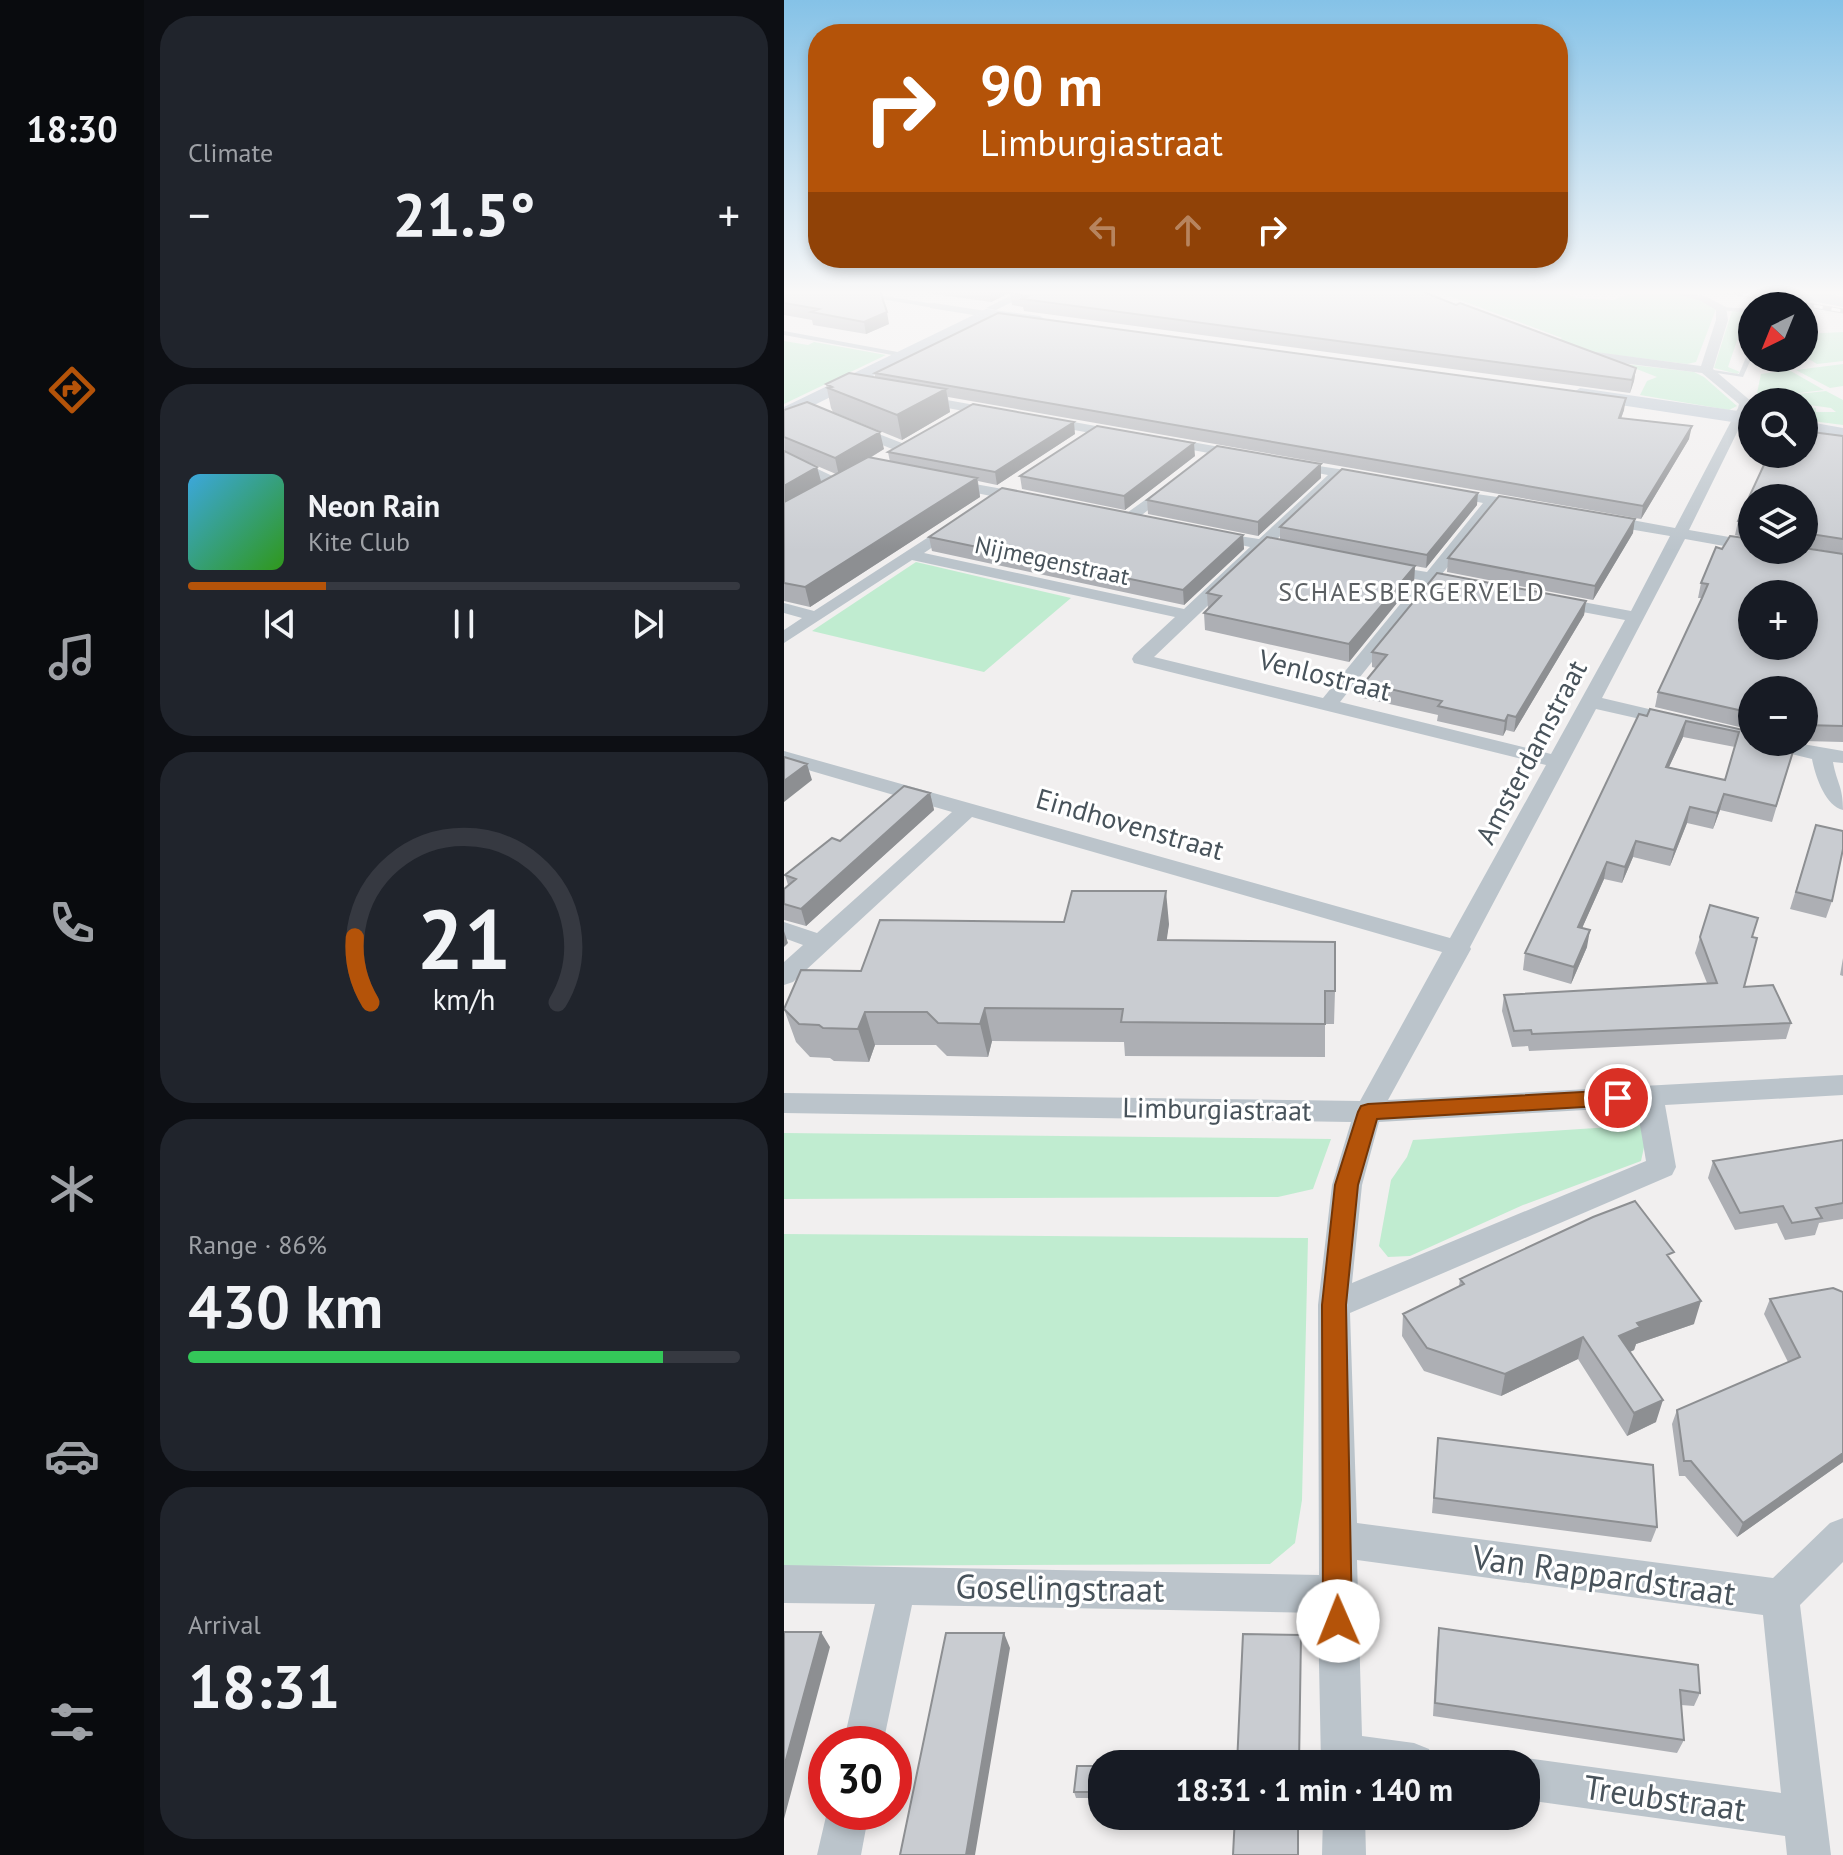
<!DOCTYPE html>
<html lang="en">
<head>
<meta charset="utf-8">
<style>
  body { margin:0; font-family:"PT Sans",sans-serif; background:#20242c; color:#f1f3f6; height:100vh; display:flex; flex-direction:column; font-size:30px; white-space:nowrap }
  * { box-sizing:border-box; margin:0 }
  p { font-size:26px; color:#9ea1a6 }
  .icon { flex:none; width:44px; height:44px; fill:none; stroke:currentColor; stroke-width:2; stroke-linecap:round; stroke-linejoin:round }
  .map { position:relative; flex:1; overflow:hidden }
  .details { display:flex; flex-direction:column; gap:16px; padding:16px; background:#0d0f14; width:640px }
  .details>* { flex:none }
  .top-card { position:absolute; left:24px; top:24px; width:760px; height:244px; border-radius:32px; box-shadow:0 4px 12px #0003; background:#b45309; color:#fff; overflow:hidden }
  .needle { width:52px; rotate:223deg }
  .buttons { position:absolute; left:954px; top:292px; display:grid; gap:16px }
  .buttons a { display:grid; place-items:center; width:80px; height:80px; border-radius:50%; background:#171b24; box-shadow:0 4px 12px #0003; font-size:40px }
  .speed { position:absolute; left:24px; top:1726px; display:flex; gap:16px; font-size:40px; font-weight:700; text-align:center }
  .speed>* { display:grid; place-content:center; width:104px; height:104px; border-radius:50%; background:#171b24; box-shadow:0 4px 12px #0003; line-height:1 }
  .speed .limit { border:12px solid #d22; background:#fff; color:#111 }
  .pin { position:absolute; display:grid; place-items:center; width:68px; height:68px; color:#fff; margin:-34px; border:4px solid #fff; border-radius:50%; box-shadow:0 2px 8px #0007 }
  .me { position:absolute; width:88px; margin:-44px; rotate:359deg; stroke-linejoin:round; filter:drop-shadow(0 0 6px #0008) }
  .turn { display:flex; align-items:center; gap:28px; height:168px; padding:0 40px; font-size:36px }
  .turn .icon { width:104px; height:104px; stroke-width:2.5 }
  .turn b { display:block; font-size:56px; line-height:68px }
  .lanes { display:flex; align-items:center; height:76px; padding:0 40px; background:#0003; justify-content:center; gap:40px; direction:ltr }
  .lanes .off { opacity:.35 }
  .big { font-size:60px; font-weight:600; line-height:1.1 }
  .details .tile { flex:1; display:flex; flex-direction:column; justify-content:center; gap:12px; min-width:0; padding:0 28px; border-radius:32px; background:#20242c }
  .details .dial { align-items:center; gap:0 }
  .dial svg { height:208px; overflow:visible; fill:none; stroke:#363941; stroke-width:7; stroke-linecap:round; text-anchor:middle }
  .dial text { fill:#f1f3f6; stroke:none }
  .song { display:flex; align-items:center; gap:24px }
  .cover { width:96px; height:96px; border-radius:12px; background:linear-gradient(135deg,hsl(200 70% 55%),hsl(110 70% 35%)) }
  .played { height:8px; border-radius:4px; background:linear-gradient(90deg,#b45309 25%,#363941 25%) }
  .keys { display:flex; justify-content:space-around; direction:ltr }
  .heat { display:flex; justify-content:space-between; align-items:center; font-size:44px; direction:ltr }
  .charge { height:12px; border-radius:6px; background:linear-gradient(90deg,#34c759 86%,#363941 0) }
  .trip { position:absolute; left:304px; top:1750px; width:452px; height:80px; border-radius:32px; background:#171b24; box-shadow:0 4px 12px #0003; font-weight:600; line-height:80px; text-align:center }
  main { display:flex; flex:1; min-height:0 }
  .tabs { display:flex; flex-direction:column; width:144px; justify-content:space-around; align-items:center; background:#090b0e; color:#9ea1a6 }
  .tabs .icon { width:56px; height:56px }
  .tabs .on { color:#b45309 }
  .tabs b { font-size:36px; color:#f1f3f6 }
  .map>svg:first-child { display:block }
</style>
</head>
<body>
<main>
<nav class="tabs">
<b>18:30</b>
<svg class="icon on" aria-label="directions" viewBox="0 0 24 24"><path d="M12 3l9 9-9 9-9-9zM9 14v-3h6M13 9l2 2-2 2"/></svg>
<svg class="icon" aria-label="music" viewBox="0 0 24 24"><path d="M9 18V5l10-2v13"/><circle cx="6" cy="18" r="3"/><circle cx="16" cy="16" r="3"/></svg>
<svg class="icon" aria-label="phone" viewBox="0 0 24 24"><path d="M5 4h4l2 5-3 2q2 4 5 5l2-3 5 2v4C11 20 4 13 5 4z"/></svg>
<svg class="icon" aria-label="climate" viewBox="0 0 24 24"><path d="M12 3v18M4 7l16 10M4 17L20 7"/></svg>
<svg class="icon" aria-label="car" viewBox="0 0 24 24"><path d="M5 17H2v-5l4-1 3-4h7l3 4 3 1v5h-3M9 17h6M6 11h13"/><circle cx="7" cy="17" r="2"/><circle cx="17" cy="17" r="2"/></svg>
<svg class="icon" aria-label="filters" viewBox="0 0 24 24"><path d="M4 7h16M4 17h16"/><circle cx="9" cy="7" r="2"/><circle cx="15" cy="17" r="2"/></svg>
</nav>
<section class="details">
<div class="tile"><p>Climate</p>
<div class="heat"><a>−</a><b class="big">21.5°</b><a>+</a></div>
</div>
<div class="tile">
<div class="song"><i class="cover"></i><div><b>Neon Rain</b><p>Kite Club</p></div></div>
<div class="played"></div>
<div class="keys"><svg class="icon" aria-label="previous" viewBox="0 0 24 24"><path d="M18 5L8 12l10 7zM5 5v14"/></svg><svg class="icon" aria-label="pause" viewBox="0 0 24 24"><path d="M8 5v14M16 5v14"/></svg><svg class="icon" aria-label="next" viewBox="0 0 24 24"><path d="M6 5l10 7-10 7zM19 5v14"/></svg></div>
</div>
<div class="tile dial"><svg viewBox="0 0 100 80">
<path d="M14 69A42 42 0 1 1 86 69"/>
<path d="M14 69A42 42 0 0 1 8 44" stroke="#b45309"/>
<text x="50" y="56" font-size="32" font-weight="700">21</text>
<text x="50" y="72" font-size="11">km/h</text>
</svg></div>
<div class="tile"><p>Range · 86%</p><b class="big">430 km</b><div class="charge"></div></div>
<div class="tile"><p>Arrival</p><b class="big">18:31</b></div>
</section>
<div class="map">
<svg width="1059" height="1855" viewBox="0 0 1059 1855">
  <rect width="100%" height="100%" fill="#f1efef"/>
  <path fill="#c0ecd0" d="M652 291H786V296L792 298 829 300 843 295 822 291C859 291 901 288 932 309L912 362 903 364 792 350 770 342 778 338Z
    M948 311 968 312V315L962 314 944 367 956 372 953 374 930 368Z
    M1059 332V361L1033 364 1020 356V334Z
    M0 341 24 345 30 342 102 355 0 404Z
    M840 364 910 372 920 377 953 406 945 410 856 395 863 381 873 377Z
    M1059 364V386L1046 388 1012 370Z
    M1004 370H1005L1040 390 990 396 973 393 977 374Z
    M1042 391 1059 400V425L1020 420V406L1032 408V412H1052L1047 408 975 398Z
    M132 562 287 598 200 672 28 631Z
    M857 1125 862 1138 857 1161 739 1205 626 1256 604 1257 595 1246 607 1180 623 1157 629 1140Z
    M0 1133 547 1139 529 1189 494 1197 0 1199Z
    M0 1234 524 1238 518 1500 511 1543 486 1564 0 1566Z"/>
  <g fill="none" stroke-linecap="round" stroke-linejoin="round">
    <path fill="#bbc4cb" fill-rule="evenodd" d="M82 293 150 304 153 306 150 308 80 296Z
      M938 307 968 309V313L936 310Z
      M0 331 119 353 122 355 119 357 0 335Z
      M968 348V357L959 377 920 371 923 369 955 374 965 350Z"/>
    <path fill="#bbc4cb" fill-rule="evenodd" d="M236 291H250L212 310 202 308Z
      M880 291 921 296 942 307 944 320 929 369 968 402 905 530 968 541V550H971L968 551 901 539 818 698 903 718 906 722 896 728 812 709 686 947 687 949 604 1100 1059 1075V1095L881 1105 892 1167 888 1175 566 1313 573 1523 989 1578 1046 1523 1059 1518V1562L1016 1605 1047 1855H1003L1001 1836 742 1800V1764H728L742 1758 997 1793 979 1615 573 1560 578 1736 630 1743 645 1749 651 1764H537L534 1613 128 1605 99 1744H59L91 1604 0 1603V1565L535 1575 534 1305 548 1185 567 1122 0 1113V1093L576 1101 658 952 188 817 9 982 0 985V962L19 945 0 938V922L33 933 168 812 0 763V751L666 938 762 765 350 663 348 659 350 655 391 617 128 560 0 643V630L18 618 0 613V603L30 611 174 518 180 520V526L140 553 400 609 466 547 421 537V531L475 539 544 475 501 467V461L588 474 593 475V481L558 477 490 542 510 547V553L482 550 370 657 539 698 636 580 593 572 591 568 593 564 643 572 699 503 658 495V489L741 501 746 503V509L713 506 658 574 687 580 689 584 687 588 651 583 556 702 767 754 841 620 772 607 763 602 772 597 847 611 886 536 821 525 813 520 821 515 891 528 954 408 955 404 918 373 797 358 791 354 797 350 917 366 932 320V310L917 301ZM853 1107 862 1161 568 1283 578 1185 595 1122Z
      M150 303 202 311 208 314 202 317 146 308V304Z
      M135 395 213 409 220 413 213 417 130 402V396Z
      M257 416 339 431 346 435 339 439 252 423 250 420Z
      M69 424 123 445 125 448 118 452 113 451 64 431V425Z
      M380 437 458 451 465 455 458 459 375 444 373 441Z
      M0 453 61 482 63 485 61 488H51L0 463Z
      M163 479 241 493 249 498 241 503 158 486V480Z
      M389 480 396 484 394 487 350 521H340V515Z
      M971 742H1007L1059 751V763L1049 762C1053 784 1059 786 1059 810 1041 806 1031 775 1028 759L974 746Z
      M43 1812H85L77 1855H33Z
      M539 1816H581L582 1855H538Z"/>
    <path fill="#bec8d2" fill-rule="evenodd" d="M993 291H1027L1059 297V307L1001 296Z
      M202 309 256 316 264 321 256 326 204 319 0 420V407Z
      M796 388 968 413V425L790 398 787 394Z
      M1020 421 1059 428V440L1020 433Z"/>
    <g stroke="#b2b5b9" stroke-width="5">
      <path id="rail" d="M941 291 1059 311"/>
    </g>
    <use href="#rail" stroke="#fff" stroke-width="3" stroke-dasharray="9" stroke-linecap="butt"/>
  </g>
  <path fill="#adafb4" fill-rule="evenodd" d="M0 291 105 324 82 334 29 325 28 320 0 315Z
    M129 291H229L207 302Z
    M226 293 672 305 852 368 850 381 846 393 240 311 239 307 228 305Z
    M91 373 840 410 837 418 905 439 857 519 164 397 166 412 118 440 49 412 47 408 42 384 91 377Z
    M0 410 100 449 86 458 106 462 104 452 291 434 213 485 194 481 196 497 26 607 0 601ZM19 460 52 474 37 482 33 467Z
    M1020 431 1059 436V554L1020 547V498H968V539L951 535 954 521 985 454H1020Z
    M411 456 341 510 238 489 236 476Z
    M537 478 474 536 364 514 363 500Z
    M693 505 642 568 631 566 630 582 565 662 421 630 420 613 424 610 423 593 496 540V527Z
    M849 533 809 600 663 572 664 558Z
    M459 535 460 549 400 605 148 551 145 537Z
    M938 549 1059 554V742L1020 741V690H968V730L871 707 874 692 918 598H914L917 583Z
    M802 601 800 615 730 732 722 730 719 736 653 721 654 715 579 698 580 683 592 668 588 667V652Z
    M855 714 968 732 1012 742 988 822 936 810 929 829 903 823 886 866 849 857 838 883 820 879 798 928 803 947 787 984 739 970 741 953ZM899 737 951 747 941 780 885 767Z
    M146 793 150 810 22 926 0 920V889L4 885 1 875 56 841Z
    M1032 825 1048 901 1042 918 1006 909Z
    M385 924 382 940 551 991 550 1024H541V1057L341 1056 340 1042 208 1041 204 1057 163 1056 152 1045H91L85 1062 50 1061 46 1058 26 1057 12 1042 0 1009 77 971Z
    M916 937H968L960 987 1007 1023 1002 1039 745 1051 744 1046 728 1047 718 1011 720 995 923 983 911 953Z
    M1059 958V976L1056 975Z
    M1059 1140V1219L1035 1223 1031 1235 1001 1240 993 1223 951 1230 924 1178 929 1161Z
    M887 1260 910 1324 852 1344 850 1350 846 1352 872 1422 843 1436 794 1359 717 1396 640 1371 618 1336 619 1314 675 1286 676 1279Z
    M1059 1292V1462L953 1537 901 1476H895L888 1424 893 1410 1004 1362 980 1314 986 1299Z
    M654 1438 873 1527 867 1542 648 1513Z
    M655 1628 916 1693 910 1706 897 1705 900 1740 893 1753 649 1716 653 1642Z
    M318 1766V1798H292L290 1792Z"/>
  <path fill="#8d8f92" d="M205 291H229L207 302Z
    M103 312 105 324 82 334 80 322Z
    M852 368 850 381 846 393 848 380Z
    M162 389 166 412 118 440 113 415Z
    M842 398 840 410 833 430 835 418Z
    M290 422 291 434 213 485 211 472Z
    M908 426 905 439 857 519 859 506Z
    M96 432 100 449 55 476 51 458Z
    M410 443 411 456 341 510 340 496Z
    M537 464V478L474 536V522Z
    M33 467 38 485 0 507V486Z
    M193 478 196 497 26 607 21 587Z
    M694 493 693 505 642 568 643 555Z
    M851 519 849 533 809 600 811 586Z
    M459 535 460 549 400 605 399 590Z
    M631 566 630 582 565 662V644Z
    M802 601 800 615 730 732 732 717Z
    M724 715 722 730 719 736 721 721Z
    M902 721 899 737 878 782 882 767Z
    M23 764 28 780 0 802V781Z
    M146 793 150 810 22 926 17 909Z
    M940 794 936 810 929 829 933 813Z
    M906 807 903 823 886 866 890 850Z
    M852 841 849 857 838 883 841 867Z
    M823 862 820 879 791 944 794 927Z
    M382 891 385 924 378 973 374 940Z
    M806 930 803 947 787 984 790 967Z
    M0 931 4 943 0 947Z
    M201 1008 208 1041 204 1057 196 1024Z
    M81 1012 91 1045 85 1062 74 1029Z
    M917 1301 910 1324 852 1344 850 1350 829 1359 835 1336 853 1323Z
    M799 1337 794 1359 717 1396 721 1374Z
    M879 1400 872 1422 843 1436 850 1413Z
    M1059 1453V1462L953 1537 959 1523Z
    M37 1632 46 1647 0 1819V1767Z
    M220 1633 226 1648 191 1855H182Z"/>
  <path fill="#c9ccd1" stroke="#8d8f92" stroke-width="2" fill-rule="evenodd" d="M0 291H96L103 312 80 322 27 312 35 309 0 303Z
    M231 291H637L672 305 676 303 852 368 848 380 238 299 244 296 226 293Z
    M214 313 842 398 835 418 908 426 859 506 91 373Z
    M65 373 162 389 113 415 44 388 48 387 42 384Z
    M23 402 96 432 51 458 0 437V410Z
    M189 404 290 422 211 472 104 452Z
    M313 426 410 443 340 496 236 476Z
    M1020 431 1059 436V539L1020 533V498H968V524L954 521 985 454H1020Z
    M433 446 537 464 474 522 363 500Z
    M0 451 33 467 0 486Z
    M84 457 193 478 21 587 0 583V502Z
    M558 469 694 493 643 555 496 527Z
    M218 488 459 535 399 590 145 537Z
    M715 496 851 519 811 586 664 558Z
    M946 536 968 539V550H1020V548L1059 554V726L1020 725V690H968V713L874 692 918 598 924 584 917 583 932 547 938 549ZM968 594H1020V646H968Z
    M483 537 631 566 565 644 420 613 437 596 423 593Z
    M653 573 802 601 732 717 724 715 721 721 654 706 658 701 580 683 603 655 588 652Z
    M866 709 968 732V742H1012L992 806 940 794 933 813 906 807 890 850 852 841 841 867 823 862 794 927 806 930 790 967 741 953 855 714 863 716ZM902 721 955 732 941 780 882 767Z
    M0 757 23 764 0 781Z
    M120 786 146 793 17 909 0 904V889L12 879 1 875 48 838 56 841Z
    M1032 825 1059 831V849L1048 901 1012 892Z
    M288 891H382L374 940 551 942V991H541V1024L337 1022 339 1009 201 1008 196 1024 154 1023 143 1012H81L74 1029 39 1028 35 1025 15 1024 0 1009 17 970 77 971 96 920 280 922Z
    M926 905 974 918 968 937 973 938 960 987 989 985 1007 1023 748 1034 747 1030 730 1031 720 995 933 983 916 937Z
    M1059 1140V1203L1032 1208 1038 1218 1008 1223 999 1206 956 1213 929 1161Z
    M851 1201 890 1252 883 1255 917 1301 853 1323 856 1327 835 1336 879 1400 850 1413 799 1337 721 1374 643 1348 619 1314 680 1284 676 1279 809 1217Z
    M1049 1288 1059 1292V1453L959 1523 907 1461H900L893 1410 1016 1357 986 1299Z
    M654 1438 869 1465 873 1527 650 1498Z
    M655 1628 914 1665 916 1693 896 1690 900 1740 651 1703Z
    M0 1632H37L0 1767Z
    M162 1633H220L182 1855H116Z
    M459 1634 517 1635 515 1764H453Z
    M293 1766H318V1792H290Z
    M451 1816H514V1855H449Z"/>
  <linearGradient id="sky" x2="0" y2="1"><stop stop-color="#85c2e7"/><stop offset="0.53" stop-color="#f9f8f8"/><stop offset="1" stop-color="#f9f8f8" stop-opacity="0"/></linearGradient>
  <rect width="1059" height="551" fill="url(#sky)"/>
  <path fill="#b45309" stroke="#753606" stroke-width="2" d="M834 1090 841 1092 844 1098 841 1103 834 1105 593 1119 574 1185 562 1305 568 1621 564 1631 554 1636 544 1631 539 1621 538 1305 551 1185 574 1112 577 1106 584 1104Z"/>
  <g text-anchor="middle" stroke-width="6" stroke-linejoin="round" paint-order="stroke">
    <g font-size="24" fill="#48535b" stroke="#fff">
      <text transform="translate(268 561) rotate(12)" y="8">Nijmegenstraat</text>
    </g>
    <g font-size="26" letter-spacing="2" fill="#5c6063" stroke="#fff">
      <text x="628" y="601">SCHAESBERGERVELD</text>
    </g>
    <g font-size="28" fill="#48535b" stroke="#fff">
      <text transform="translate(541 675) rotate(14)" y="10">Venlostraat</text>
      <text transform="translate(747 752) rotate(-62)" y="10">Amsterdamstraat</text>
      <text transform="translate(346 824) rotate(16)" y="10">Eindhovenstraat</text>
      <text transform="translate(433 1109) rotate(1)" y="10">Limburgiastraat</text>
    </g>
    <g font-size="34" fill="#48535b" stroke="#fff">
      <text transform="translate(820 1575) rotate(8)" y="12">Van Rappardstraat</text>
      <text transform="translate(276 1588) rotate(1)" y="12">Goselingstraat</text>
      <text transform="translate(881 1798) rotate(8)" y="12">Treubstraat</text>
    </g>
  </g>
</svg>
<div class="buttons">
<a><svg class="needle" viewBox="-14 -14 28 28"><path d="M0-13l5 13h-10z" fill="#e53935"/><path d="M0 13l5-13h-10z" fill="#9ea1a6"/></svg></a>
<a><svg class="icon" aria-label="search" viewBox="0 0 24 24"><circle cx="10" cy="10" r="6"/><path d="M15 15l6 6"/></svg></a>
<a><svg class="icon" aria-label="layers" viewBox="0 0 24 24"><path d="M12 4l9 5-9 5-9-5zM3 14l9 5 9-5"/></svg></a>
<a>+</a>
<a>−</a>
</div>
<div class="speed"><div class="limit">30</div></div>
<div class="pin" style="left:834px;top:1098px;background:#d93025"><svg class="icon" aria-label="arrive" viewBox="0 0 24 24"><path d="M6 21V4h12l-3 4 3 4H6"/></svg></div>
<svg class="me" style="left:554px;top:1621px" viewBox="-20 -20 40 40"><circle r="19" fill="#fff"/><path d="M0-13L10 11 0 6-10 11z" fill="#b45309"/></svg>
<div class="trip">18:31 · 1 min · 140 m</div>
<div class="top-card">
<div class="turn"><svg class="icon" aria-label="right" viewBox="0 0 24 24"><path d="M7 20v-9h11M14 6l5 5-5 5"/></svg><div><b>90 m</b>Limburgiastraat</div></div>
<div class="lanes"><svg class="icon off" aria-label="left" viewBox="0 0 24 24"><path d="M17 20v-9H6M10 6l-5 5 5 5"/></svg><svg class="icon off" aria-label="ahead" viewBox="0 0 24 24"><path d="M12 20V5M6 11l6-6 6 6"/></svg><svg class="icon" aria-label="right" viewBox="0 0 24 24"><path d="M7 20v-9h11M14 6l5 5-5 5"/></svg></div>
</div>
</div>
</main>
</body>
</html>
